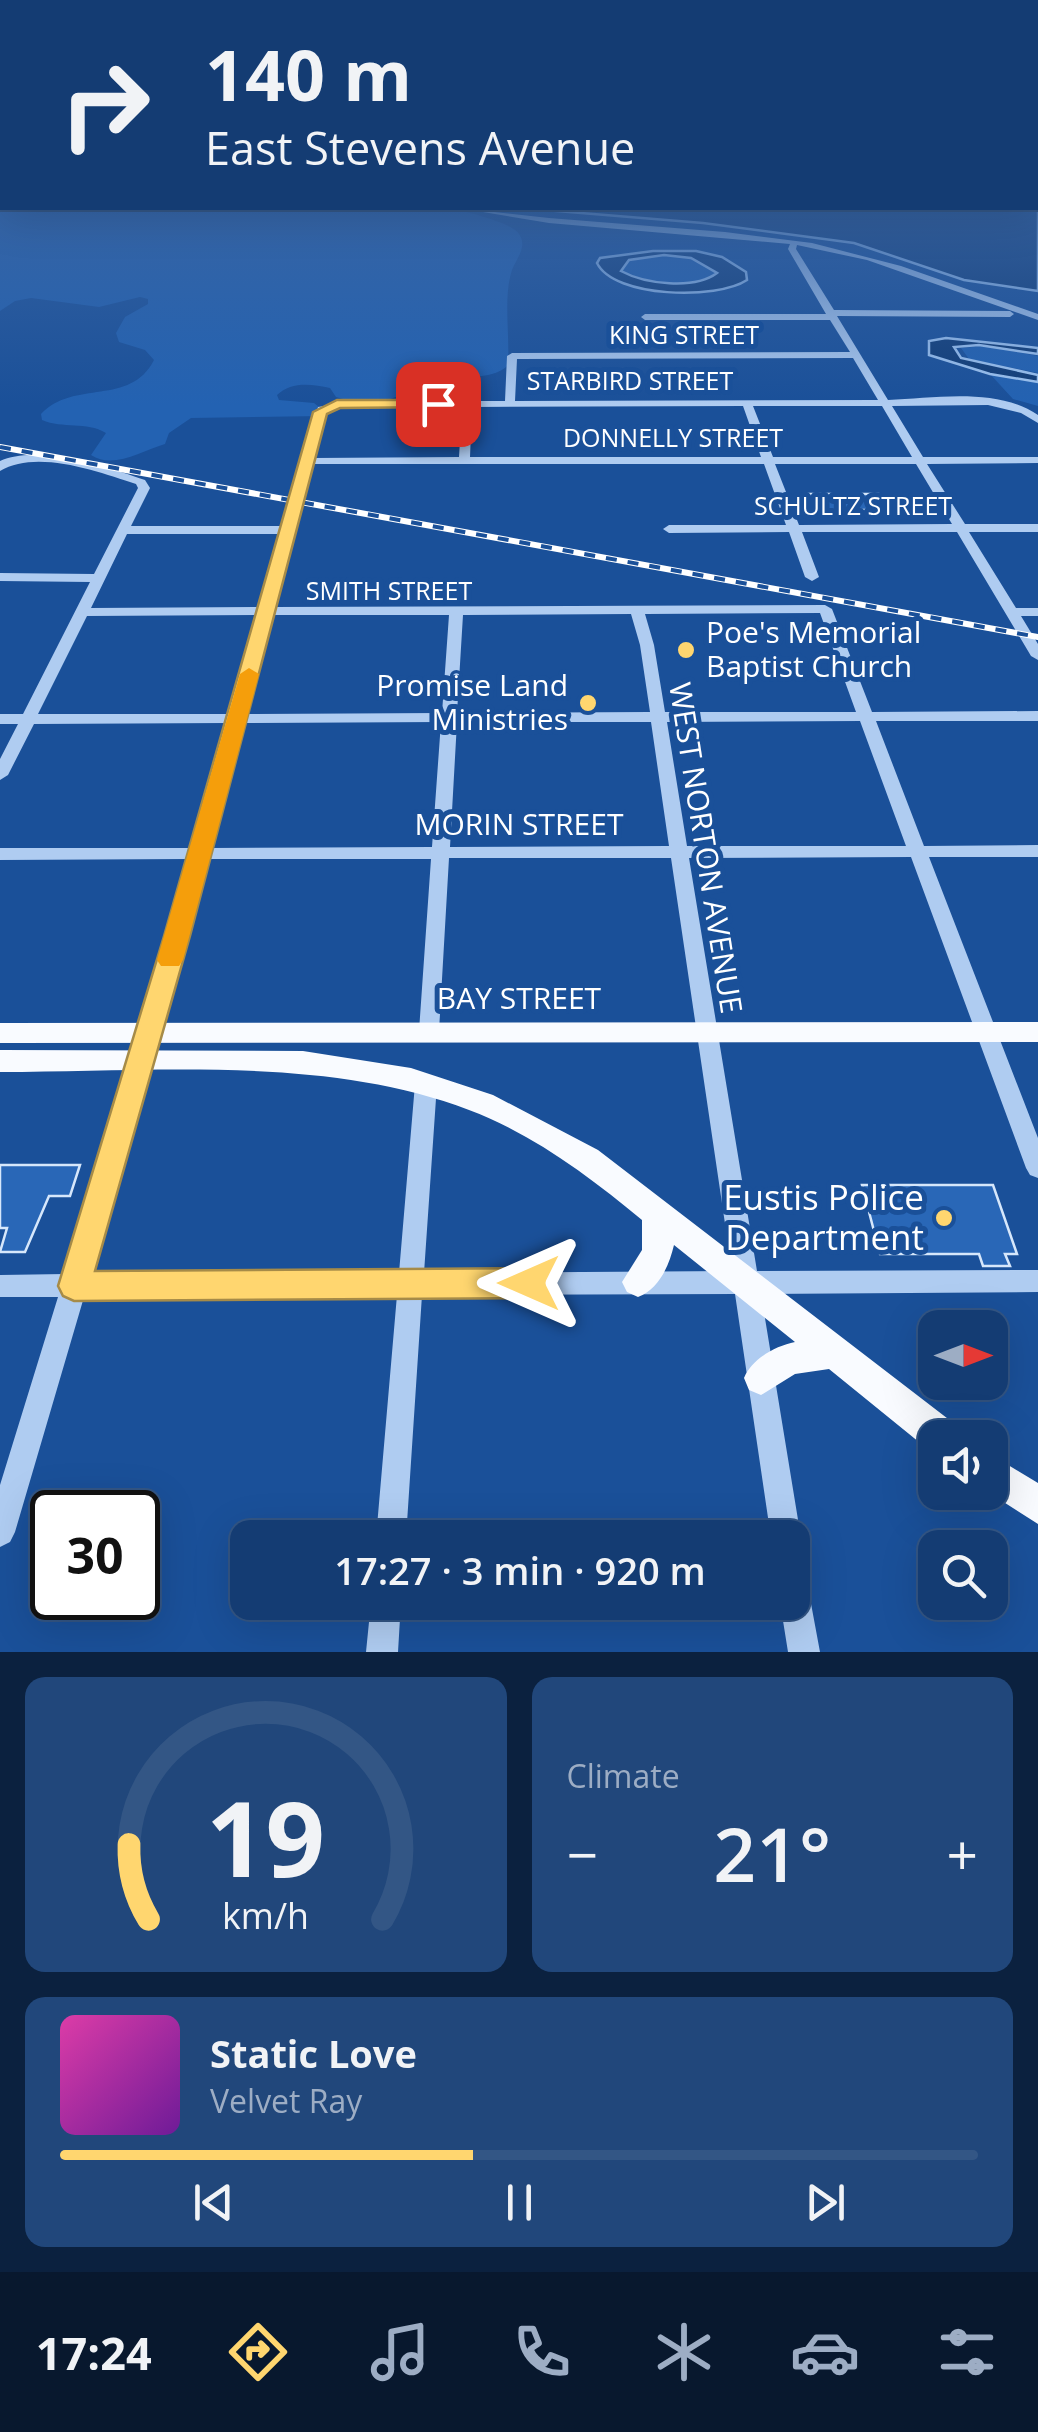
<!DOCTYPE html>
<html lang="en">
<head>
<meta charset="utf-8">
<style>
  body { margin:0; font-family:"Open Sans",sans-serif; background:#21477b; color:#f1f3f6; height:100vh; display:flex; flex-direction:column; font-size:38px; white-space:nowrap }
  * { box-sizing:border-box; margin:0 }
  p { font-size:32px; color:#9dadc4 }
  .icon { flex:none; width:55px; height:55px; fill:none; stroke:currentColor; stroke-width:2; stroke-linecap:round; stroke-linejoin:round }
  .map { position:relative; height:1652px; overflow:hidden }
  .panel { display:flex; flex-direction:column; gap:25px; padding:25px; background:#0b213f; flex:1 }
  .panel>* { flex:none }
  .hud { position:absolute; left:0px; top:0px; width:1040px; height:210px; box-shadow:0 10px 40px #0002,0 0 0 2px #335685; background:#143c73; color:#f1f3f6; overflow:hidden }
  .needle { width:65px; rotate:90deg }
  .fabs { position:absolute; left:918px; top:1310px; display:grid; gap:20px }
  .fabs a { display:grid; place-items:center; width:90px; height:90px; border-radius:20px; background:#143c73; box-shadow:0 10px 40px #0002,0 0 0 2px #335685; font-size:50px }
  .speed { position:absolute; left:30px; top:1490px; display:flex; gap:20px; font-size:50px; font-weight:700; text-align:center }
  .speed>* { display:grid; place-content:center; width:130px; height:130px; border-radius:50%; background:#143c73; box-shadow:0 10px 40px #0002,0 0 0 2px #335685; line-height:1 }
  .speed .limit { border:5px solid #111; border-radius:15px; background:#fff; color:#111 }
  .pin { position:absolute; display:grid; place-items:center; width:85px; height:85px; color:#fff; margin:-42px; border-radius:20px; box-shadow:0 5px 15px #0006 }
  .me { position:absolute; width:110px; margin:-55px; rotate:270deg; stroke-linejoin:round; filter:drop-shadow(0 0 8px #0008) }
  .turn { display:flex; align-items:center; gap:35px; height:210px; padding:0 40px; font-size:45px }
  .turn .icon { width:130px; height:130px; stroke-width:2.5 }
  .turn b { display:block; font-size:70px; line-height:85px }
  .big { font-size:75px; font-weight:600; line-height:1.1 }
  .panel .card { flex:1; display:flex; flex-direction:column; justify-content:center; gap:15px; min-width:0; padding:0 35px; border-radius:20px; background:#21477b }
  .panel .dial { align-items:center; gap:0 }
  .dial svg { height:260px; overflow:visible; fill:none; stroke:#335685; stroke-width:7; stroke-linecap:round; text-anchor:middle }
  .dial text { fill:#f1f3f6; stroke:none }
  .song { display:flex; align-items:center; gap:30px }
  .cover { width:120px; height:120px; border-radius:15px; background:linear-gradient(135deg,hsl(320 70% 55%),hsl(280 70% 35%)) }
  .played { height:10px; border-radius:5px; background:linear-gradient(90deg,#ffd66f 45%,#335685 45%) }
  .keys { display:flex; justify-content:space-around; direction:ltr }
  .heat { display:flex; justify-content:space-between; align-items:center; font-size:55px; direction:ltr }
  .panel .tiles { flex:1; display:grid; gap:25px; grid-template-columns:1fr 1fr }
  .card:last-child { grid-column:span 2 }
  .trip { position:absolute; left:230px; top:1520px; width:580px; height:100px; border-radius:20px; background:#143c73; box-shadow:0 10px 40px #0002,0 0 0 2px #335685; font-weight:600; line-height:100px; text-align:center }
  .dock { display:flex; height:160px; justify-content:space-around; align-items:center; background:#08182e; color:#9dadc4 }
  .dock .icon { width:70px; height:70px }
  .dock .on { color:#ffd66f }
  .dock b { font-size:45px; color:#f1f3f6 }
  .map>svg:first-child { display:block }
</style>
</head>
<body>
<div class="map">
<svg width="1038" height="1652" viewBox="0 0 1038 1652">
  <rect width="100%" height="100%" fill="#1a5099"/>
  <path fill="#2362b2" d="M54 208H453C468 213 511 222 519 234 528 247 516 259 512 270 503 297 510 336 508 365 493 382 454 375 432 378 412 382 403 398 383 401 368 404 351 402 336 397L330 388C312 384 291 381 277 395L279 400 314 403 323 410 324 416 191 418 169 433 165 444C141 451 113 470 91 455L106 433C86 421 63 429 42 420L41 414C74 379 130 407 154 360L145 350 119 342 116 333 125 317 148 304V299L140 297 99 307 31 298 15 301 0 311V212Z
    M664 255 692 258 717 272C692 290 648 283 621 271L629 260Z
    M985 346 1038 356V373L969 359 961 348Z
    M990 374 1038 382V406L1013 399Z"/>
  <path fill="#113c76" stroke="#a2c7f3" stroke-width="2.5" fill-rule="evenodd" d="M1038 175V291L964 280 854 243 703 223 520 208H1038Z
    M696 251 722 257 746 272 747 280C717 300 614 298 597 263L600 258 653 251ZM664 255 691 258 717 273C694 290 645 284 621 271L629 260Z
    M946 338 1038 348V354L979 345 954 347 961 358 1038 375V382L990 374 929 355V341Z"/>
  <path fill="#2967b7" stroke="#d6e7fb" stroke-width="2.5" d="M809 494H879L887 510H815Z
    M0 1165H80L70 1196H49L25 1252H0L7 1228H0Z
    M862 1185H993L1017 1254H1005L1010 1266H983L979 1254H880Z"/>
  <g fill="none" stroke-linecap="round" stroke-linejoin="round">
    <path fill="#afccf1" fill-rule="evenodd" d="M459 208 549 218 725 232 812 243 901 266 1038 314V320L867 260 797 245 796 249 834 310 1010 311 1014 314 1010 317 837 316 888 400C935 398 997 387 1038 415V423L1021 413 988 405 892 406 923 457H1038V463L927 464 965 524H1038V532H969L1016 608H1038V616H1021L1038 644V660L1031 656 957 532H802L819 577 812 581 805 577 789 532 669 533 663 529 669 525H786L764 464H312L274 607 825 605 832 609 872 712 1038 711V721H876L924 846 1038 845V857H929L1038 1138V1178L1030 1175 1026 1168 911 857 689 858 757 1271 1038 1270V1292L761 1294 801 1538 796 1548 792 1550V1538H771L735 1294 422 1295 406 1538H376L397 1295 84 1297 15 1532 10 1542 0 1547V1485L58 1297H0V1275L65 1274 131 1061 189 859 0 860V848H192L227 723 34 724 8 775 0 780V759L18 724H0V714H23L90 582 0 581V573L94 574 138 488 136 484C97 471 36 449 0 471V461C36 444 108 467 145 480L150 488 131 526H283L318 407 352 401H505L507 356 512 353 850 352 830 320H645L641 317 645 314H826L788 249 790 244 549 223ZM853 358 878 400 515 401 517 359ZM743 406 761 457H470L472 407ZM753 406H882L912 457H773ZM352 407H462L459 457 314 458 327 411ZM775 464H916L952 524 799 525ZM127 534H281L260 607 91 608ZM820 613 856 712H665L654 645 645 614ZM631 614 640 645 650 712 457 713 463 615ZM258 615 230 714H38L87 616ZM272 615H449L442 713 246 714ZM860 721 906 846H687L667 722ZM441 722 432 847 210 848 243 723ZM457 722H651L669 846 450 847ZM449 858H671L732 1271 424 1273 437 1084 434 1078 426 1075 418 1078 415 1084 399 1273 90 1274 153 1061 207 859H431L419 1031 422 1037 429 1039 436 1037 439 1031Z
      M792 1567 803 1571 807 1582 820 1652H788L780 1602H792Z
      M371 1602H401L398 1652H366Z"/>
    <path fill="#f9fbff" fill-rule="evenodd" d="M1038 1022V1042L0 1043V1023Z
      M0 1050 303 1051 411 1068 493 1095 598 1150 956 1425 961 1438H935V1452L930 1451 829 1369 795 1374 761 1395 749 1390 744 1378C752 1359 775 1346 795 1342L674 1245C669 1266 659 1289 638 1297L627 1292 622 1282 642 1250V1220C590 1177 533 1134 469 1110 326 1055 152 1072 0 1072Z
      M990 1454 1038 1483V1524L988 1492Z"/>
    <g stroke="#fff" stroke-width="6">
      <path id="rail" d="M0 447 1038 637"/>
    </g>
    <use href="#rail" stroke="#1a5099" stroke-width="4" stroke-dasharray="11" stroke-linecap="butt"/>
  </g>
  <linearGradient id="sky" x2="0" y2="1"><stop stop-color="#0e2c54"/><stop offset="0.43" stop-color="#3864a2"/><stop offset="1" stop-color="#3864a2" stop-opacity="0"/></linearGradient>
  <rect width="1038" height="406" fill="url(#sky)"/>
  <path fill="#ffd66f" stroke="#a68b48" stroke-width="2.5" d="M438 400 442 401V407L340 408 327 414 190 936 95 1271 529 1268 541 1273 545 1283 541 1294 529 1298 74 1301 63 1296 58 1286 164 936 313 412 337 400Z"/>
  <path fill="#f59e0b" d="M249 668 259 674 183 960 179 966H161L157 960 240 674Z"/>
  <g fill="#ffd66f" stroke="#1a5099" stroke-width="4">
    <circle cx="686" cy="650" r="10"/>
    <circle cx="588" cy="703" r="10"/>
    <circle cx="944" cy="1218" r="10"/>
  </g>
  <g text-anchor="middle" stroke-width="10" stroke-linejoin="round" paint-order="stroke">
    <g font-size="25" fill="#fff" stroke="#1a5099">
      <text x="684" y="344">KING STREET</text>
      <text x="630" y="390">STARBIRD STREET</text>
      <text x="673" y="447">DONNELLY STREET</text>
      <text x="853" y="515">SCHULTZ STREET</text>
      <text x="389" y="600">SMITH STREET</text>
    </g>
    <g font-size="30" fill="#fff" stroke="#1a5099" text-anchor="start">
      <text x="706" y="643">Poe's Memorial<tspan x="706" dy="34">Baptist Church</tspan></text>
      <text x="568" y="696" text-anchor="end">Promise Land<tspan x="568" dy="34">Ministries</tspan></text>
    </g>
    <g font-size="30" fill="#fff" stroke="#1a5099">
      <text x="519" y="835">MORIN STREET</text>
      <text transform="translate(705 848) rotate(81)" y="10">WEST NORTON AVENUE</text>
      <text x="519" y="1009">BAY STREET</text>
    </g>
    <g font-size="35" fill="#fff" stroke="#1a5099" text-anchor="end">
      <text x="924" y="1210">Eustis Police<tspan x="924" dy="40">Department</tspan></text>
    </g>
  </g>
</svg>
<div class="fabs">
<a><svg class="needle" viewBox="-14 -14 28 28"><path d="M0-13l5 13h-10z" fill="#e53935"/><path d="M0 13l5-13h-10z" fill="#9dadc4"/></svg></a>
<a><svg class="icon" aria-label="sound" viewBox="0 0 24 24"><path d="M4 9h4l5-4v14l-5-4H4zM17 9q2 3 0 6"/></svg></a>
<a><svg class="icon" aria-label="search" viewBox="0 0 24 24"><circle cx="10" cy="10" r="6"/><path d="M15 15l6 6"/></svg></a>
</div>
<div class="speed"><div class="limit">30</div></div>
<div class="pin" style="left:438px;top:404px;background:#d93025"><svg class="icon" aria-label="arrive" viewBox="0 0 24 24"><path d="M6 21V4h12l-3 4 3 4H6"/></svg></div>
<svg class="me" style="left:529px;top:1283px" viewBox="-20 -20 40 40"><path d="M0-17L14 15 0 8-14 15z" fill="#ffd66f" stroke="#fff" stroke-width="4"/></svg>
<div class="trip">17:27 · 3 min · 920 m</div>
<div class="hud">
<div class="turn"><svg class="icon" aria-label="right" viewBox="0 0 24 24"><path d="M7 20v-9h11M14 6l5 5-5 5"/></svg><div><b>140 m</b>East Stevens Avenue</div></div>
</div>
</div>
<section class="panel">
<div class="tiles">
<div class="card dial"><svg viewBox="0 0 100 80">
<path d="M14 69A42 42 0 1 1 86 69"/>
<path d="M14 69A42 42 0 0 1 8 46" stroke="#ffd66f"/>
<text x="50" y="56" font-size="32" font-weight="700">19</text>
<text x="50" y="72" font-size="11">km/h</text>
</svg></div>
<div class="card"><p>Climate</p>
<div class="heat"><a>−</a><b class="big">21°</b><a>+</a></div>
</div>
<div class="card">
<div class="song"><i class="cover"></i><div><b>Static Love</b><p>Velvet Ray</p></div></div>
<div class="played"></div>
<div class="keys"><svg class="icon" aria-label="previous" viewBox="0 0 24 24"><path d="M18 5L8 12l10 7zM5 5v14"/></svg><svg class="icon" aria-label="pause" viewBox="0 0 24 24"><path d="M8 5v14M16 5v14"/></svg><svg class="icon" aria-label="next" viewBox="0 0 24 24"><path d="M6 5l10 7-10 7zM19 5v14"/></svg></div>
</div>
</div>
</section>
<nav class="dock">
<b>17:24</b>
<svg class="icon on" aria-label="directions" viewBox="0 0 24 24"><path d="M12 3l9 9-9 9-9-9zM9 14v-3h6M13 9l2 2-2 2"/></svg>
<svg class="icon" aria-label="music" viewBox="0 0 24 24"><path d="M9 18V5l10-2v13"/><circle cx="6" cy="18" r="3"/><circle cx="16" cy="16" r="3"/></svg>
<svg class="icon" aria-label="phone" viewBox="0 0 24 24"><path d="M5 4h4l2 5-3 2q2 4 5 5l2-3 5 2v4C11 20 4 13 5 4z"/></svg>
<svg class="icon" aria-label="climate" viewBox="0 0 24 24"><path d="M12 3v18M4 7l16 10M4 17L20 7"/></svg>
<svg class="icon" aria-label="car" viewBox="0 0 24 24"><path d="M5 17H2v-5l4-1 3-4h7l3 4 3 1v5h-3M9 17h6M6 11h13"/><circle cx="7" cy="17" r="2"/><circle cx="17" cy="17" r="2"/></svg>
<svg class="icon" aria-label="filters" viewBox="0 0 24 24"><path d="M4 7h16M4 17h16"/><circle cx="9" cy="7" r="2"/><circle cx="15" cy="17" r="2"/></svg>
</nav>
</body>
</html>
